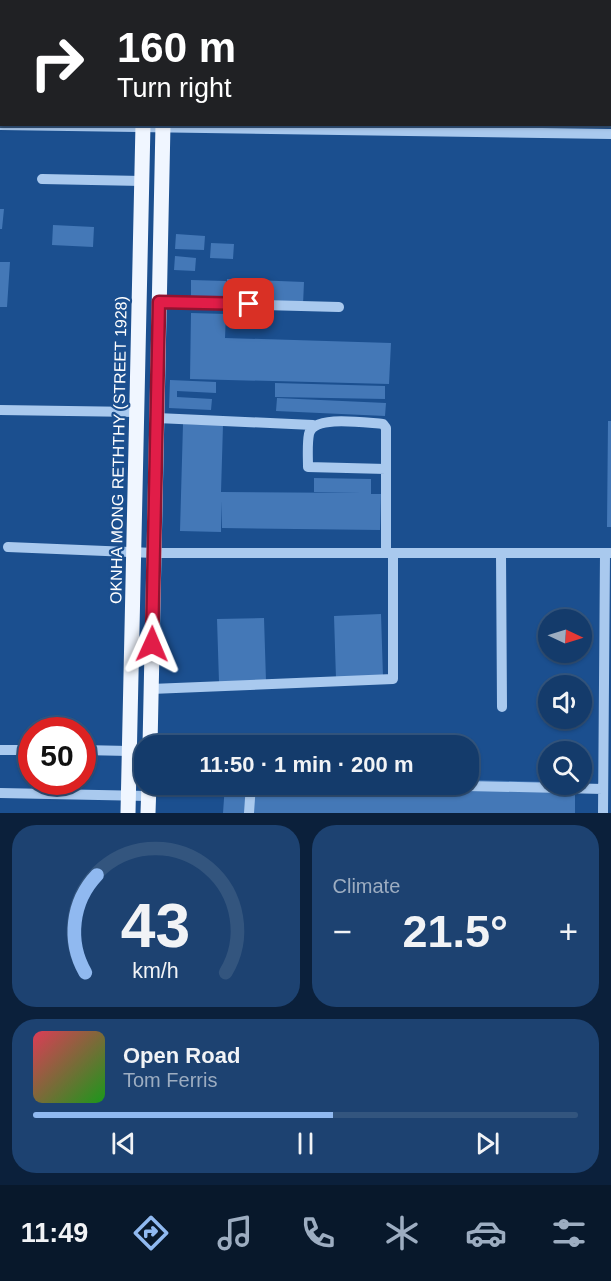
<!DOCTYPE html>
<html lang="en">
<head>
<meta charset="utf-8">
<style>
  body { margin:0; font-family:Helvetica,sans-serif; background:#1d4271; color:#f1f3f6; height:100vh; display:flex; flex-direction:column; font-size:22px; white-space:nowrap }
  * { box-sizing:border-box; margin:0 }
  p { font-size:20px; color:#9dadc1 }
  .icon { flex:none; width:33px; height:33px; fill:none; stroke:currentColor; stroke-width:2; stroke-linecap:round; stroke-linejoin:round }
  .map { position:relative; height:813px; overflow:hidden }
  .side { display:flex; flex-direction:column; gap:12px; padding:12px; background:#0b203b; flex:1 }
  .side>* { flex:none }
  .hud { position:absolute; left:0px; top:0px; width:612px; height:126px; box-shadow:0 2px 4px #0004,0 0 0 2px #33557e; background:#202124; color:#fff; overflow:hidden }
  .needle { width:39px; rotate:94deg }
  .fabs { position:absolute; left:538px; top:609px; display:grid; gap:12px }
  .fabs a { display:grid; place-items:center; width:54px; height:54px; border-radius:50%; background:#143b6b; box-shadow:0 2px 4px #0004,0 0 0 2px #33557e; font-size:30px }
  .speed { position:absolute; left:18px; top:717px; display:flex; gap:12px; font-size:30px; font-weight:700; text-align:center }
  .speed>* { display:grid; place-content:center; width:78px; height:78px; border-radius:50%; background:#143b6b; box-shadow:0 2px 4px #0004,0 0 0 2px #33557e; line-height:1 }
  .speed .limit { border:9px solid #d22; background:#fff; color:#111 }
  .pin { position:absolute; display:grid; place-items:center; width:51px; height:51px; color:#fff; margin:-26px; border-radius:12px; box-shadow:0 3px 9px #0006 }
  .me { position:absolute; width:66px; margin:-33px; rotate:1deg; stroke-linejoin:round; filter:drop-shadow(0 0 4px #0008) }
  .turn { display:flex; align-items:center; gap:21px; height:126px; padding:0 18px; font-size:27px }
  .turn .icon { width:78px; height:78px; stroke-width:2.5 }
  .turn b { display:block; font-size:42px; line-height:51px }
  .big { font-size:45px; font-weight:700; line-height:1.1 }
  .side .widget { flex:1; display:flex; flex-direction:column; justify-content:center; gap:9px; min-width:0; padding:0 21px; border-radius:24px; background:#1d4271 }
  .side .dial { align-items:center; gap:0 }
  .dial svg { height:156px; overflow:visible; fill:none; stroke:#33557e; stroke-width:7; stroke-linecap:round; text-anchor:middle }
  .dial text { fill:#f1f3f6; stroke:none }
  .song { display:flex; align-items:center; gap:18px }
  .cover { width:72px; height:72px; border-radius:9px; background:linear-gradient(135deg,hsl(350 70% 55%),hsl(120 70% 35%)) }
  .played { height:6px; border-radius:3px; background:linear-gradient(90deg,#90b9f0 55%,#33557e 55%) }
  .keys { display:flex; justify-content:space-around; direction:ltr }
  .heat { display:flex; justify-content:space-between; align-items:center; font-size:33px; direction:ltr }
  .side .tiles { flex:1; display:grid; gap:12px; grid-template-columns:1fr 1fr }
  .widget:last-child { grid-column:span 2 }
  .trip { position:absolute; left:134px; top:735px; width:345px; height:60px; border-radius:24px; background:#143b6b; box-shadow:0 2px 4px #0004,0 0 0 2px #33557e; font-weight:700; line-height:60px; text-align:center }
  .tab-bar { display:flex; height:96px; justify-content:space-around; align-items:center; background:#08182b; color:#9dadc1 }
  .tab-bar .icon { width:42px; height:42px }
  .tab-bar .current { color:#90b9f0 }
  .tab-bar b { font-size:27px; color:#f1f3f6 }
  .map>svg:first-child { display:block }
</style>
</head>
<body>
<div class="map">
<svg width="611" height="813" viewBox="0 0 611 813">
  <rect width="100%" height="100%" fill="#1b4f8f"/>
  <path fill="#2e69ad" d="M501 0H603L501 1Z"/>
  <path fill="#4478b7" d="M0 209H4L2 229H0Z
    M53 225 94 227 93 247 52 245Z
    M176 234 205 236 204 250 175 249Z
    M211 243 234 244 233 259 210 258Z
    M175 256 196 258 195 271 174 270Z
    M0 262H10L7 307H0Z
    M227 279 244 280 243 303H226Z
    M191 280 226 281 225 303 191 302Z
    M252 280 304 282 303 305 251 303Z
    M191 313 226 314 225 338 391 343 389 384 190 379Z
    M170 380 216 382V393L177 391V397L212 399 211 410 169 408Z
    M275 383 385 386V399L275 397Z
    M277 398 386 403 385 416 276 411Z
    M608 421H611V527H607Z
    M183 424 223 425 221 492 362 493 314 492V478L371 479V494H381L380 530 222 528 221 501V532L180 531Z
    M381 614 383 677 336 679 334 616Z
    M264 618 266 681 219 682 217 619Z
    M468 780 549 782V784H575V813H223L225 784H468Z"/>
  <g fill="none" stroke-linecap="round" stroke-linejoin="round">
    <path stroke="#a9c9ee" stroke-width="10" d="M0 125 611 134
      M42 179 142 181
      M159 302 339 307
      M0 410 137 412
      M157 418 313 425
      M386 469 308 467C308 457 307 444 309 434 313 414 366 423 383 424L386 428V553
      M8 547 154 553H611
      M501 554 502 707
      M151 689 393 679V553
      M0 750H32
      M82 750 129 751
      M380 784 603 789
      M0 793 148 796
      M249 813 251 784
      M603 813 605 553"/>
    <path stroke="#f0f6ff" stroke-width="15" d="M146 2V0
      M166 2V0
      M150 746 163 124
      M128 813 143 124
      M148 813 149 784"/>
  </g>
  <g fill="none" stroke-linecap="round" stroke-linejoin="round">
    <g stroke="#92132f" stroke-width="15">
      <path id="route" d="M152 644 159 302 249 304"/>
    </g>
    <use href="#route" stroke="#e11d48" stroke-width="10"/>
  </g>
  <g text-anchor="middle" stroke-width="4.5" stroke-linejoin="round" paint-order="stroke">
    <g font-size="16" fill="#fff" stroke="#1b4f8f">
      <text transform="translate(118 450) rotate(-89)" y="6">OKNHA MONG RETHTHY (STREET 1928)</text>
    </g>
  </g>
</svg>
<div class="fabs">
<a><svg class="needle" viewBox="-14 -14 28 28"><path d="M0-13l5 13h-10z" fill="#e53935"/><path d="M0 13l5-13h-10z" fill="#9dadc1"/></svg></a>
<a><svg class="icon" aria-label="sound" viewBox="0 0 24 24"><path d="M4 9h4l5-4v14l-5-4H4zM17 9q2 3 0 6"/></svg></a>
<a><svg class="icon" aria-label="search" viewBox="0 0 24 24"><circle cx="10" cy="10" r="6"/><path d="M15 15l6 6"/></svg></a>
</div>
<div class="speed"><div class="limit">50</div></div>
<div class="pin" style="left:249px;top:304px;background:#d93025"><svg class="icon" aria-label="arrive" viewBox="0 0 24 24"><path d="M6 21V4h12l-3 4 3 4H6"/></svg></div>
<svg class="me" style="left:152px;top:644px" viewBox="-20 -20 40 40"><path d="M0-17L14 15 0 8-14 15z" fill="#e11d48" stroke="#fff" stroke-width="4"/></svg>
<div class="trip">11:50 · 1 min · 200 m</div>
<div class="hud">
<div class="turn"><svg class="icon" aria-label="right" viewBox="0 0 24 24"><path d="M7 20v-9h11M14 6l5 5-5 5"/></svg><div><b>160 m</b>Turn right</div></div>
</div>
</div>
<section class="side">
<div class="tiles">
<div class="widget dial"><svg viewBox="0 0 100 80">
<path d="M14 69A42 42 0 1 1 86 69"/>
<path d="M14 69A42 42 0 0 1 20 19" stroke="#90b9f0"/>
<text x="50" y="56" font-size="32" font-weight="700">43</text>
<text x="50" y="72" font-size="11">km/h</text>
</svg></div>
<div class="widget"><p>Climate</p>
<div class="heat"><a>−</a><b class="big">21.5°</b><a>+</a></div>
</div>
<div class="widget">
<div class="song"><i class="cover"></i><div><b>Open Road</b><p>Tom Ferris</p></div></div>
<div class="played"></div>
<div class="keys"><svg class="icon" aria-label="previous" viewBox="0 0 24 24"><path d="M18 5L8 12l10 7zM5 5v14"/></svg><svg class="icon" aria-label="pause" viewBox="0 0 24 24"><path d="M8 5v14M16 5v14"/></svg><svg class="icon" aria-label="next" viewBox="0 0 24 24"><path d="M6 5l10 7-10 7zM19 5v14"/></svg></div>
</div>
</div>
</section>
<nav class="tab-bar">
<b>11:49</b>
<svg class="icon current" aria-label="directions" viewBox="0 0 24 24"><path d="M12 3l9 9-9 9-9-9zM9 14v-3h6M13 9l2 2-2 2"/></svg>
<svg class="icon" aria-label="music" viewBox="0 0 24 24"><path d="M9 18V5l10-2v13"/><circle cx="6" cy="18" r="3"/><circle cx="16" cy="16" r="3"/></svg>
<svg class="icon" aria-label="phone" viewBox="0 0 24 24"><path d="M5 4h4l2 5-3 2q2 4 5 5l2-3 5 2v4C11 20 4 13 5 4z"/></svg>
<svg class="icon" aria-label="climate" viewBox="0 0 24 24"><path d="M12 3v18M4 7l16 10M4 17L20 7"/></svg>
<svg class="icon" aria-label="car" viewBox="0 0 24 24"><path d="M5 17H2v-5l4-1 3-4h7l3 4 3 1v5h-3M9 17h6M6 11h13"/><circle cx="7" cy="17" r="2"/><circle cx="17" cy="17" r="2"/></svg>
<svg class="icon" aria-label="filters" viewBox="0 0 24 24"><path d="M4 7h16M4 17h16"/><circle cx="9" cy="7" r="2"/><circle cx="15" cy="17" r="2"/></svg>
</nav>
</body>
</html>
